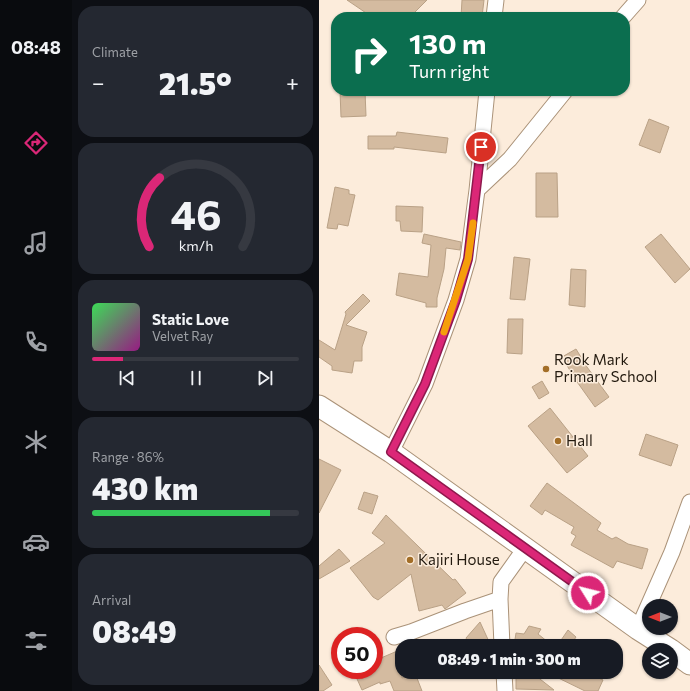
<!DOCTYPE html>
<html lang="en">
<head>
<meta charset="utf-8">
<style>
  body { margin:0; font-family:Commissioner,sans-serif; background:#242831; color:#f1f3f6; height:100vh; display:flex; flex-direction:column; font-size:15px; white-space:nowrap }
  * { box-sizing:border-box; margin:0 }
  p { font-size:13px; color:#9ea1a6 }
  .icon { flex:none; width:22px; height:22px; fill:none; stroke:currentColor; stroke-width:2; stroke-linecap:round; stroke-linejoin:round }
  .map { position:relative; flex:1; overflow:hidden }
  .details { display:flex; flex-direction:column; gap:6px; padding:6px; background:#0d0f14; width:247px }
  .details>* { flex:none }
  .guide { position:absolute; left:12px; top:12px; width:299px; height:84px; border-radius:16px; box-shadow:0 1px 3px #0004; background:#0b6e4f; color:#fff; overflow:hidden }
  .needle { width:26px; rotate:270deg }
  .controls { position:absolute; left:323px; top:599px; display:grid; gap:8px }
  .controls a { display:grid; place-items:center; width:36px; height:36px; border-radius:50%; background:#171b24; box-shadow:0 1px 3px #0004; font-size:20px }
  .speed { position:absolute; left:12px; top:627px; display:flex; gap:8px; font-size:20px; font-weight:700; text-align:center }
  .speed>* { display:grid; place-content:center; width:52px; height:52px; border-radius:50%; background:#171b24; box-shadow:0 1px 3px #0004; line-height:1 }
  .speed .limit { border:6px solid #d22; background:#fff; color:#111 }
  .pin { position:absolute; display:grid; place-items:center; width:34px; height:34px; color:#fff; margin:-17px; border:2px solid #fff; border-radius:50%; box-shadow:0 1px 4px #0007 }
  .me { position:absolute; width:44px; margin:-22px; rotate:306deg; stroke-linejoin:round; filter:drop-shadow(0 0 3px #0008) }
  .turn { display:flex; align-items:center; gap:14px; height:84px; padding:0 12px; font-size:18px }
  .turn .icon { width:52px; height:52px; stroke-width:2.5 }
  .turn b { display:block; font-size:28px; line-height:34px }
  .big { font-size:30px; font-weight:800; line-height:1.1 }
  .details .card { flex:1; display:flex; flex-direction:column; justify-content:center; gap:6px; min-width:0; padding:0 14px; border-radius:16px; background:#242831 }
  .details .dial { align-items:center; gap:0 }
  .dial svg { height:104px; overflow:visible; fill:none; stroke:#363941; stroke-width:7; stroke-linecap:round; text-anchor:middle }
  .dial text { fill:#f1f3f6; stroke:none }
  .song { display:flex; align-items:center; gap:12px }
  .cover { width:48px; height:48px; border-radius:6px; background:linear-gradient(135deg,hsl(130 70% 55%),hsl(310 70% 35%)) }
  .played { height:4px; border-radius:2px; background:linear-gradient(90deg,#db2777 15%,#363941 15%) }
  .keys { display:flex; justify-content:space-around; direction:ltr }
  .heat { display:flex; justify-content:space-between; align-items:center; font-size:22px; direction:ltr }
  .charge { height:6px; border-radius:3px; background:linear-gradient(90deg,#34c759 86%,#363941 0) }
  .trip { position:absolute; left:76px; top:639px; width:228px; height:40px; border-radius:16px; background:#171b24; box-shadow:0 1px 3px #0004; font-weight:800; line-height:40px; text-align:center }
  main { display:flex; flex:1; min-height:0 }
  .tab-bar { display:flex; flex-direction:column; width:72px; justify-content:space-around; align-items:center; background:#090b0e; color:#9ea1a6 }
  .tab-bar .icon { width:28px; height:28px }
  .tab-bar .on { color:#db2777 }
  .tab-bar b { font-size:18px; color:#f1f3f6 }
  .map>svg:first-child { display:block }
</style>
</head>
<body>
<main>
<nav class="tab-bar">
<b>08:48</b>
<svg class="icon on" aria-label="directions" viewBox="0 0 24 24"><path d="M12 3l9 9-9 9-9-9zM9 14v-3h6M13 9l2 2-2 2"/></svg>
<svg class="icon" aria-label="music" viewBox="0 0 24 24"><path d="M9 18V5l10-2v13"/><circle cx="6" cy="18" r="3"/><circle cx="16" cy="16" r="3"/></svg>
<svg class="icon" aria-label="phone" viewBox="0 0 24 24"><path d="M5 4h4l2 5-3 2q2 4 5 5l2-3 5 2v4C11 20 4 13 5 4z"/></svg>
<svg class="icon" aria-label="climate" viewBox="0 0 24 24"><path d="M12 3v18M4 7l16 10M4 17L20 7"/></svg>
<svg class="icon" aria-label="car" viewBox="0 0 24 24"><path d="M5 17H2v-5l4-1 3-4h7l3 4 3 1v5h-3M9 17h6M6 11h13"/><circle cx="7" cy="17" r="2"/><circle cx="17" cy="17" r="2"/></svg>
<svg class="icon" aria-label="filters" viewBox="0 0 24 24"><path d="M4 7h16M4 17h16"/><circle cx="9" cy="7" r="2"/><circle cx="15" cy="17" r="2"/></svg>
</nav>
<section class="details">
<div class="card"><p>Climate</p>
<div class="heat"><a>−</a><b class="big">21.5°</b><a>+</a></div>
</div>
<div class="card dial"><svg viewBox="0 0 100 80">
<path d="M14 69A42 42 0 1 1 86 69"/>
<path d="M14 69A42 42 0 0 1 22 16" stroke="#db2777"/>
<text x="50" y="56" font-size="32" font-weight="700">46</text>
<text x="50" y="72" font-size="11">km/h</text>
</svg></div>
<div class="card">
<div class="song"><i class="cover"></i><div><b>Static Love</b><p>Velvet Ray</p></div></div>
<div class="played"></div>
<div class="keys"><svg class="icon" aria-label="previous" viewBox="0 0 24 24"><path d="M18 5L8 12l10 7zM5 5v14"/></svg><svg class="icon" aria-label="pause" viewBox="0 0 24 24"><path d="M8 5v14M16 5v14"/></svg><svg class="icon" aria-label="next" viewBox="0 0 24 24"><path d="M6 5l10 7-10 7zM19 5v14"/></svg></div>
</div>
<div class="card"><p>Range · 86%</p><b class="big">430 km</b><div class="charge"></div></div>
<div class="card"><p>Arrival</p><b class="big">08:49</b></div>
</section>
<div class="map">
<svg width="371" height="691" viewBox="0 0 371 691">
  <rect width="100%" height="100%" fill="#fcecdb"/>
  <path fill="#d4bba0" stroke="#b9a186" d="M28 0H108L91 17H53Z
    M143 0H165L163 17H142Z
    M21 91H46L47 116 22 117Z
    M330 119 350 127 341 153 320 145Z
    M78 132 129 138 127 153 75 147V149H49V136H77Z
    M217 173H238L239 217H217Z
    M16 187 30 190V194L36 195 29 226 19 224 18 229 8 228Z
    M77 206 104 207 103 232 82 231 81 221H77Z
    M105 234 142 242 141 250 127 248 125 269 118 298V307H107V303L77 295 80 273 109 277 112 245 103 243Z
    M342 234 371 269 356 283 326 247Z
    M195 257 211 259 206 300 191 299Z
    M252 269 267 270 266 307 250 305Z
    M44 294 51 301 27 325 48 332 43 347V361H35L33 373 13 370V366L0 357V340L16 350 27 314 26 312Z
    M189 319H204L203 354 188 353Z
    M257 349 268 367 290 397 276 407 256 379 243 357Z
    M223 381 230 393 220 399 213 387Z
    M231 408 269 456 248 473 209 426Z
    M327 434 359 445 352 466 320 455Z
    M0 459 22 470 0 513Z
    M228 483 282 523 278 530 293 539 297 537 309 544 329 549 323 569 298 561 294 568 252 545 257 536 252 533 255 527 226 510 223 515 211 506Z
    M45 492 59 496 53 514 39 509Z
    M67 515 134 580 136 579 147 593 126 609 123 605 100 611 92 574 59 600 54 597 31 568 66 543 53 533Z
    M20 549 31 561 0 579V566Z
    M161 622 172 646H151L147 638Z
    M210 626 222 629 219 634 234 646H195L197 633 205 634Z
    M249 630 257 637 251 646H238Z
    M83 649V678L96 673 103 691H75L71 681 61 684V682L43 690 34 670H55V661Z
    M0 665 13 685 4 691H0Z
    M197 672H212L235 690 197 689Z
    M227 672H267L284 680 279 691H266Z"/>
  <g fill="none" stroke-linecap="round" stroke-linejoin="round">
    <g stroke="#aa9278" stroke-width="17">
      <path id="minor" d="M175 17 177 0
        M304 17 319 0
        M158 190 191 159 246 91
        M72 452 106 384 137 300 149 259 158 190 168 91
        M319 629 353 552 371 502
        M75 637 92 632 146 611 181 599
        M183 646 181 599 182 582 207 547
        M185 672 186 691"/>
    </g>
    <g stroke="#aa9278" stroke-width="23">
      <path id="secondary" d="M0 406 72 452 319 629 352 650
        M352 650 371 664"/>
    </g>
    <use href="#minor" stroke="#fff" stroke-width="15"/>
    <use href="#secondary" stroke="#fff" stroke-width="21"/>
  </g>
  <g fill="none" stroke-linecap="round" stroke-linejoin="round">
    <g stroke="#8e194d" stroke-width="10">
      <path id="route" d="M162 147 149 259 137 300 106 384 72 452 269 593"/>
    </g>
    <use href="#route" stroke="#db2777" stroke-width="7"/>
    <path stroke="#f59e0b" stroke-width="7" d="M125 332 149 259 154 223"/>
  </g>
  <g fill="#a36e27" stroke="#fcecdb" stroke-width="1.5">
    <circle cx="227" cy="369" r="4"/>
    <circle cx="239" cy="441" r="4"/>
    <circle cx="91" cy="560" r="4"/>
  </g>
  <g text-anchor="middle" stroke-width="3" stroke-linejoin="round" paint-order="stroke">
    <g font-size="15" fill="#231a0f" stroke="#fcecdb" text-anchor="start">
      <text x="235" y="365">Rook Mark<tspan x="235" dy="17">Primary School</tspan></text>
      <text x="247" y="446">Hall</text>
      <text x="99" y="565">Kajiri House</text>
    </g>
  </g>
</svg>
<div class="controls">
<a><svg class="needle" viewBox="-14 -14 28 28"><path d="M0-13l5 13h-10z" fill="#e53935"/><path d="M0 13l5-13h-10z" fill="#9ea1a6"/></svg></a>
<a><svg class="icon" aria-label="layers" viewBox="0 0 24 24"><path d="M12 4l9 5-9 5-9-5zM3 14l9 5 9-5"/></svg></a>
</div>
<div class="speed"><div class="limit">50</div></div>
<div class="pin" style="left:162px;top:147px;background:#d93025"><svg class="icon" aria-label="arrive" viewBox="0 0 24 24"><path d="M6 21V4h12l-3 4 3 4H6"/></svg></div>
<svg class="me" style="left:269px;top:593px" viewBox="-20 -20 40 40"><circle r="17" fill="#db2777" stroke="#fff" stroke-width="3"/><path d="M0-11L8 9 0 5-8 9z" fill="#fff"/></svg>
<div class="trip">08:49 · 1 min · 300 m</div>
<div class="guide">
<div class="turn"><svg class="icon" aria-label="right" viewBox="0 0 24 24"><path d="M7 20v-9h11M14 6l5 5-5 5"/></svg><div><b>130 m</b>Turn right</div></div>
</div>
</div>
</main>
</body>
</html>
